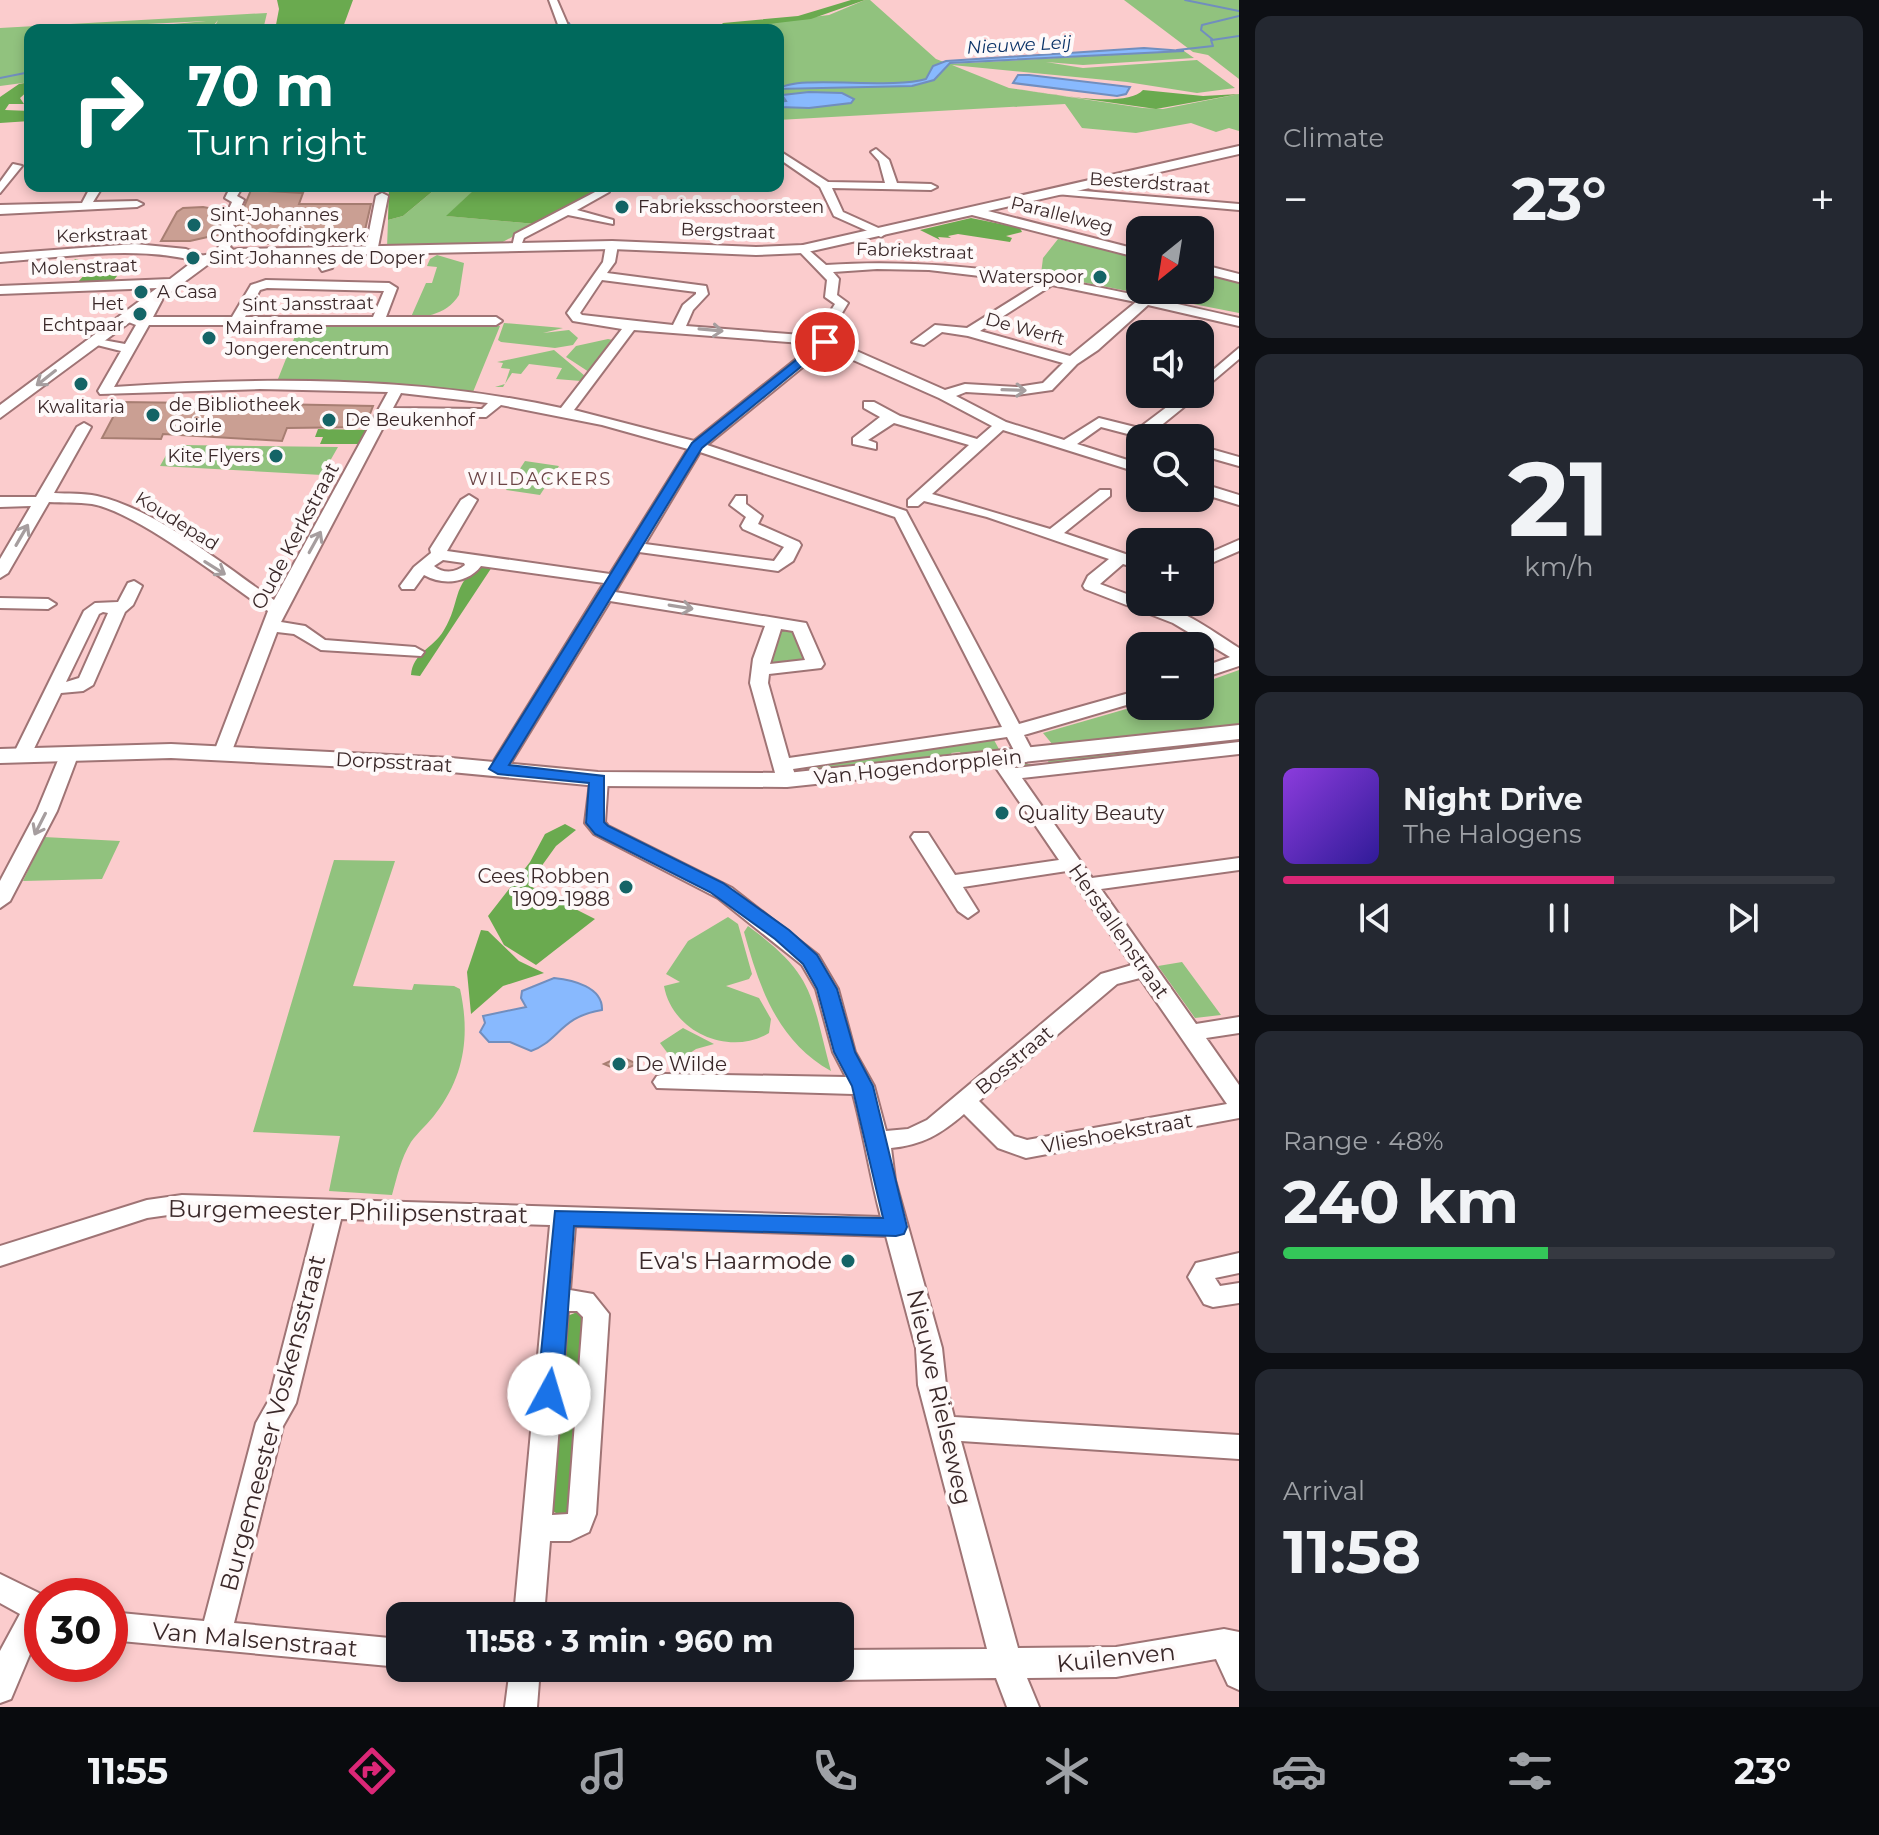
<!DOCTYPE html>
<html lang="en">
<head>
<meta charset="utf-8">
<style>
  body { margin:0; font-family:Montserrat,sans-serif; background:#242831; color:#f1f3f6; height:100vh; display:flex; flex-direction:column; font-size:30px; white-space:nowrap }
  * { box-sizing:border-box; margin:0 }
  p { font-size:26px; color:#9ea1a6 }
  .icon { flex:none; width:44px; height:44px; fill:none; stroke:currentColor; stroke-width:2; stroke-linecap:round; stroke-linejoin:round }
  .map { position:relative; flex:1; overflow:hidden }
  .details { display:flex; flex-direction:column; gap:16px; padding:16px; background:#0d0f14; width:640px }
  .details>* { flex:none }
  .top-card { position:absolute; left:24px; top:24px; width:760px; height:168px; border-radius:16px; box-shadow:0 4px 12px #0003; background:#00695c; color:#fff; overflow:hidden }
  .needle { width:52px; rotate:210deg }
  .controls { position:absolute; left:1126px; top:216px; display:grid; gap:16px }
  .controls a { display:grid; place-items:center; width:88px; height:88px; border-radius:16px; background:#171b24; box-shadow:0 4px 12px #0003; font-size:40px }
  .speed { position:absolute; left:24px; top:1578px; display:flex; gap:16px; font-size:40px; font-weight:700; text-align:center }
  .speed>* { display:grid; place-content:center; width:104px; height:104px; border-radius:50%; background:#171b24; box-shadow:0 4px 12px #0003; line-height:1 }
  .speed .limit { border:12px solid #d22; background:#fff; color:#111 }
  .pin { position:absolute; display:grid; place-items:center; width:68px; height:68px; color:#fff; margin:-34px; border:4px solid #fff; border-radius:50%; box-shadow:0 2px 8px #0007 }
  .me { position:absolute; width:88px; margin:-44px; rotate:6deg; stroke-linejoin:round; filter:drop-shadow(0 0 6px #0008) }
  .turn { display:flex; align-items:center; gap:28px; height:168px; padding:0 32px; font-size:36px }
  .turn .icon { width:104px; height:104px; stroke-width:2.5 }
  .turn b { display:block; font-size:56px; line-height:68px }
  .big { font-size:60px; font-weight:700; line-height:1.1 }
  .details .tile { flex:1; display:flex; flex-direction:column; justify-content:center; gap:12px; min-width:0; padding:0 28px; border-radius:16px; background:#242831 }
  .details .dial { align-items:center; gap:0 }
  .dial b { font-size:104px; line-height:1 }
  .song { display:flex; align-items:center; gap:24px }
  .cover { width:96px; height:96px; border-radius:12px; background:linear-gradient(135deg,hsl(270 70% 55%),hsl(250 70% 35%)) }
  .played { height:8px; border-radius:4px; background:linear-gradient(90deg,#db2777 60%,#363941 60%) }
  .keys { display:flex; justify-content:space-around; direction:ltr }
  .heat { display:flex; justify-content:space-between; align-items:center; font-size:44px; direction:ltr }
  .charge { height:12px; border-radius:6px; background:linear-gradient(90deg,#34c759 48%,#363941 0) }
  .trip { position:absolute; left:386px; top:1602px; width:468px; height:80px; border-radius:16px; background:#171b24; box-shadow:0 4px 12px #0003; font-weight:700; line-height:80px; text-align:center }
  .menu { display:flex; height:128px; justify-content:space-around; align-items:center; background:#090b0e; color:#9ea1a6 }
  .menu .icon { width:56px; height:56px }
  .menu .current { color:#db2777 }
  .menu b { font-size:36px; color:#f1f3f6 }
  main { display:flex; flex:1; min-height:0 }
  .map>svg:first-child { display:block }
</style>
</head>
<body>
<main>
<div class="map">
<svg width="1239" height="1707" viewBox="0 0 1239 1707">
  <rect width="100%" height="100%" fill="#fbcccd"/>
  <path fill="#91c27e" d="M865 0H870L936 59 949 64 1184 51 1194 58 1083 65 1046 62 1083 68 1197 60 1235 88 1197 93 1127 82 952 65 1009 88 1143 108 1163 109 1239 94V131L1229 128 1216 132 1191 123 1136 133 1082 128 1065 104 778 120V30H732L747 25 829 15Z
    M1124 0H1239V79L1208 55 1193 52Z
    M267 13 263 30H213L218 20 210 30H108L206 21 30 30V82L0 86V28Z
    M439 186H478L447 216 536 224 499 244 387 248 388 220 403 216Z
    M1058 239 1140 258V290H1200V272L1239 283V313L1041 274 1043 258Z
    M437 255 464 263 459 295C446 316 422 318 399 318L411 317 426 283H432L437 267 427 266 430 259Z
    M504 323 563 328 543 333 569 330 578 338 573 345 555 348 501 342 498 340Z
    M445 324 500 326 473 392 411 385 276 384 299 326Z
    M608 339 613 340 589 372 566 357 576 346Z
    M554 350 585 376 581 381 556 379 562 368 529 364 521 374 512 373 503 387H495L505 384 510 369 501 368 503 363 497 362Z
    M180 445 338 447 322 475 160 466 170 448Z
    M525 461 559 466 540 495 506 490Z
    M781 628 793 629 807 660 800 663 787 660 781 666 770 664Z
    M1239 670V724L1053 745 1043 733 1140 705 1200 706V684Z
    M1239 738V744L1025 768 1022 764H1049L1048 761 1054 758Z
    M994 740 1000 751 962 755 960 752 951 753 953 756 808 772 805 767Z
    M44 837 120 841 102 879 23 881Z
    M334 860 395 861 353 986 412 990 414 984 454 986 460 989C470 1034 465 1075 436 1113 429 1123 418 1132 411 1142 401 1158 397 1177 392 1195L329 1191 340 1136 253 1132Z
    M728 917 738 924 752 974 749 979 726 986 759 998 771 1019 769 1033C729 1057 672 1032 664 986L680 982 666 974 688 941Z
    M748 926C816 976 810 994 831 1071 778 1042 759 987 744 932Z
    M1182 962 1221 1015 1195 1018 1158 966Z
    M683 1028 714 1044 696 1049 675 1063 660 1043Z"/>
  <path fill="#6aaa4f" d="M277 0H353L342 30H275L279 9Z
    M851 0H865L811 19 716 30 723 23 798 16Z
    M30 82V89L20 98 24 104H9L5 110 30 111V121L0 123V97L19 84Z
    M1016 89C1045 92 1124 110 1143 90L1203 96 1239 94 1156 109Z
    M389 186H439L403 216 388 220Z
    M478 186H595L597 189 596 193 536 224 446 216Z
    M971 218 1020 228 1022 232 1006 236 1012 238 1010 242 958 234 948 236 951 238 938 237 940 240 920 230Z
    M75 259 87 262 129 261 113 281 78 282 86 273 67 272Z
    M318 429 366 430 359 444H320L323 437H315Z
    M480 565 492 567 420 676 411 675C413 652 433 649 444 630 461 602 451 586 480 565Z
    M565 824 576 830 556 846 528 885 595 919 536 965 504 945 488 916 530 862 545 834Z
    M481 930 488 931 519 961 544 973 503 986 471 1014 467 972Z
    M580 1311 586 1316 569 1515 561 1516 551 1510 567 1316Z"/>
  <path fill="#88b9fe" stroke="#718ebe" stroke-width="2" d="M1144 48 1184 51 950 63 934 80 912 86 778 89C799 74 890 90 926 79L933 66 946 61Z
    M1018 75H1029L1130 87 1126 94 1117 96 1013 83Z
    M809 92 842 93 854 99 851 103 809 108 778 107V102L786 101 782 95Z
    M554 978C573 980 603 987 602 1010 561 1016 558 1042 531 1051L510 1042H489L480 1032 485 1023 483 1016 526 1007 521 998 522 991Z"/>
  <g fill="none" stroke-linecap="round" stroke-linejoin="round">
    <path stroke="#718ebe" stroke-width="2" d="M1185 0 1239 11
      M569 23 572 30
      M1212 39 1201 30 1202 25 1239 16
      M1212 40 1239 36
      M1177 50 1213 46 1211 40
      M0 78 30 72"/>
  </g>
  <path fill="#ca9f93" stroke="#a77e72" stroke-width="2" d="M251 190 303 193 299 204H371L362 243 241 244 249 226 240 228 237 224Z
    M203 207 225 211 218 225 221 234 190 241H161L177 212 183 208Z
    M121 402 272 404 373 406 365 427 287 428 282 441 163 434 161 439 102 438Z
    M619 1057 624 1058 637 1064 620 1071 604 1064Z"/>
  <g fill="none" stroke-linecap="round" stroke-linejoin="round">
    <g stroke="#9f7475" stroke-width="4">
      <path id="minor" d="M549 0H557L570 30H560Z
        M876 149 889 160 897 183 931 184 937 187 931 190 832 188 843 212 885 231 887 233 881 237 834 216 820 187 778 158V150L828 182 885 183 879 161 871 152Z
        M13 164 22 166 0 193V182Z
        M91 186H103L93 202 137 201 143 204 137 207 0 214V205L82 203Z
        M231 186H243L237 196 244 200 233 225 238 230 230 247 238 254 232 258 218 248 226 231 221 226 232 202 225 198Z
        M594 186H606L609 192 577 210 613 220V224L568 215 524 238 519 251H511L515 234 597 191Z
        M1060 189 1239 204V210L1056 194 1054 192Z
        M382 193 388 196 377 252 371 256 365 252 376 196Z
        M612 241 618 245 615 262 607 273 706 286 708 294 693 310 686 326 815 336 835 304 825 297 827 280 797 249 803 245 826 265C969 255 1102 287 1239 318V326L1148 305 1098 350 1077 364 1052 390 1017 395 966 392 956 396 1006 422 1064 440 1099 418 1139 428 1184 394H1200L1153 432 1167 438H1143L1101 427 1077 444 1140 464V473L1003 430 932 494 1050 529 1100 490H1110V496L1064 533 1140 559V569L1123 564 1100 584 1140 599V602C1175 602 1210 630 1239 648V666L1200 679V668L1230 657 1173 623 1085 589 1083 586 1088 576 1109 559 987 517 924 501 918 506H908V500L969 445 894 423 868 440 876 443V449L853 444V438L880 417 864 408V402H874L900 416 977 439 992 426 939 398 826 348 707 445 906 511 1019 724 1140 690V701L1024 735 1035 756 1026 762 1019 760 1007 737 793 769 797 780 787 786 777 780 750 683 753 659 765 626 610 601 507 769 498 775 491 773 489 769 604 583 481 566C468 583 443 586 424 575L414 589H402L400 586 414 567 431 553 430 549 461 500 469 495 477 500 447 551 610 574 688 449 602 425 501 405 486 417 389 416 281 622 305 626 325 640 415 647 424 652 421 656 321 650 294 634 277 632 230 756H216L214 752 268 611C227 583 139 513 92 504 78 502 63 503 49 502L8 573 0 578V559L31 506 0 507V497H36L77 427 84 423 91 427 54 493C68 494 83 493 97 496 158 510 223 565 274 600L388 392 260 389 100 394 98 391 121 351 85 342 92 338 125 344 136 325 126 321 140 317 148 303 144 302V296H156L162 300 153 317H232L251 285 266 280 389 283 397 288 386 317H496L502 321 496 325H149L114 387C264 377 414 376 561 408L622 329 573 321 567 313 603 262 606 245ZM877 269 929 270 1039 283 967 328 935 325 912 342 924 345 942 332 968 336 1063 363 1043 383 1017 387 965 384 945 390 827 338 848 303 837 295 839 279 833 272ZM602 280 696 292V294L683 305 673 325 582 315 580 313ZM1052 285 1136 302 1070 356 980 331ZM267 288 384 291 373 317H245L260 290ZM634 330 815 344 694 441 574 410ZM401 393 488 403 482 409 393 408ZM700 452 895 517 1002 727 789 758 768 683 769 674 821 668 824 664 806 623 615 592 639 552 778 571 793 561 801 545 799 542 758 524 762 516 746 504V496H736L730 505 746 517 741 526 743 529 784 547 774 561 645 544ZM443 560 464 563 465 565C456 573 443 574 434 566ZM781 629 793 631 805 660 770 664Z
        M135 244 186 249 211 259 205 263C137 244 69 257 0 262V254Z
        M334 248 340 252 332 268 322 271 320 268 330 249Z
        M1239 348V359L1200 392V381Z
        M1200 446 1239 457V466L1200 455Z
        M1200 483 1239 495V505L1200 493Z
        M1239 540V551L1200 568V557Z
        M134 581 142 586 133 605 125 612 93 685 83 691 61 693 29 759H15L13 755 84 611 95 603 118 602 128 583ZM103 612 108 613 79 678 66 682 99 614Z
        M0 598 48 599 56 604 48 609 0 608Z
        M1239 742V754L1022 778 1092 878 1239 858V870L1101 889 1196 1024 1239 1017V1033L1206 1038 1239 1085V1118L1026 1158 998 1148 964 1114C941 1134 922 1145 891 1148L895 1180 942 1348 946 1385 954 1417 1239 1435V1459L961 1441 1018 1648 1116 1647 1224 1629 1239 1632V1690L1228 1685 1216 1659 1116 1677 1027 1678 1039 1707H1007L996 1678 840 1680 829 1675 826 1668H840V1650L987 1649 918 1385 916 1348 886 1236 575 1226 570 1290 593 1294 609 1314 596 1514 589 1532 570 1541H550L544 1616H514L550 1225 341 1219 296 1403 283 1426 234 1623 400 1639V1667L110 1640V1612L204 1621 256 1423 269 1400 316 1218 182 1213 147 1218 0 1266V1246L147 1200 182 1195 881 1217C870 1176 864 1135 853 1094L657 1088 653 1082 657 1076 665 1074 846 1077 833 1052 816 989 802 965 718 898 594 834 585 823 591 775 598 773 608 779 605 822 608 826 732 888 818 955 838 989 855 1052 874 1086 886 1131 908 1129 927 1120 1101 974 1132 965 1067 871 963 887 978 911 968 918 958 911 911 837 914 833H928L955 875 1059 860 990 759 992 755H1006L1015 768ZM1140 978 1227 1104 1027 1140 1014 1136 979 1101 1117 984ZM568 1311H577L583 1317 568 1514 552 1515Z
        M70 747 79 753 57 811 10 901 0 908V881L37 811 61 753Z
        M1239 1253V1273L1215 1278 1220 1286 1239 1283V1303L1213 1307 1204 1304 1188 1277 1196 1263Z
        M0 1574 45 1596H42V1634L32 1649 11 1699 0 1703V1651L20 1614 0 1603Z
        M510 1668H540L537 1707H505Z"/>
    </g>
    <g stroke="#9f7475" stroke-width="4">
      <path id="tertiary" d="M1239 146V154L988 211 1140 250V258L972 215 803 253 756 255 612 249 238 257 210 263 0 418V405L157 288 0 294V286L170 279 200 256 238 249 612 241 756 247 803 245Z
        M1200 264 1239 274V282L1200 272Z
        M1239 725V739L787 787 598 786 451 772 171 758 0 763V749L171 744 451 758 598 772 787 773Z"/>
    </g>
    <use href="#minor" fill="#fff" fill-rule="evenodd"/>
    <use href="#tertiary" fill="#fff" fill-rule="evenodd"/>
  </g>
  <defs><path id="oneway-shaft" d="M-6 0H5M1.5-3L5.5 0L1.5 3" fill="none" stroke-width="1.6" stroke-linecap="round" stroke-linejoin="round" transform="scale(2)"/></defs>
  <g stroke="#a69e9f">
    <use href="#oneway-shaft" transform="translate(711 330) rotate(5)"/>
    <use href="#oneway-shaft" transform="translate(46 378) rotate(142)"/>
    <use href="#oneway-shaft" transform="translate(1014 390) rotate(2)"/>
    <use href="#oneway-shaft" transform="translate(22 535) rotate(-60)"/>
    <use href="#oneway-shaft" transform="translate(315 542) rotate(-61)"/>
    <use href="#oneway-shaft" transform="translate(215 568) rotate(32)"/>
    <use href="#oneway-shaft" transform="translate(681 607) rotate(9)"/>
    <use href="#oneway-shaft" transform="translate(40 824) rotate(117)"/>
  </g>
  <path fill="#1a73e8" stroke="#114b97" stroke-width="2" d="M821 340 831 342 702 448 509 765 604 776V822L608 826 723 883 789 930 817 955 837 989 855 1052 873 1086 907 1227 904 1234 896 1236 574 1226 562 1394 558 1401 549 1404 540 1401 537 1394 555 1211 883 1218 852 1086 834 1052 817 989 803 964 775 939 710 892 595 834 586 823 589 783 498 774 489 769 692 443Z"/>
  <g fill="#146466" stroke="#fef9f9" stroke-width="3">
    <circle cx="622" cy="207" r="8"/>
    <circle cx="194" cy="225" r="8"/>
    <circle cx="193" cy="258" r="8"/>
    <circle cx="1100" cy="277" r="8"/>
    <circle cx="141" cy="292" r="8"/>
    <circle cx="140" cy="314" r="8"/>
    <circle cx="209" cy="338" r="8"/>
    <circle cx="81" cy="384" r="8"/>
    <circle cx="153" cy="415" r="8"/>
    <circle cx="329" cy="420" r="8"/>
    <circle cx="276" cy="456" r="8"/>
    <circle cx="1002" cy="813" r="8"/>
    <circle cx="626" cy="887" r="8"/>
    <circle cx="619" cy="1064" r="8"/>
    <circle cx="848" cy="1261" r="8"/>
  </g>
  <g text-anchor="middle" stroke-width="8" stroke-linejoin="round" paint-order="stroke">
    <g font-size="18" font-style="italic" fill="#0b3368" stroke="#fef9f9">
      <text transform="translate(1019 45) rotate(-3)" y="6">Nieuwe Leij</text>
    </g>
    <g font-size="18" fill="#3a2829" stroke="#fef9f9">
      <text transform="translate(1150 183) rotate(4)" y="6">Besterdstraat</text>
      <text transform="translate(1062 215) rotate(14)" y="6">Parallelweg</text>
      <text transform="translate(728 231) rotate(2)" y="6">Bergstraat</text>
      <text transform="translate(102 235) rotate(-2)" y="6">Kerkstraat</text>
      <text transform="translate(915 251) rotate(2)" y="6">Fabriekstraat</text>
      <text transform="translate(84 267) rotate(-2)" y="6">Molenstraat</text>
      <text transform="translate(308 304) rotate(-1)" y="6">Sint Jansstraat</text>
      <text transform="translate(1025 329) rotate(15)" y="6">De Werft</text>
      <text transform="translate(177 521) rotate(32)" y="6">Koudepad</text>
    </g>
    <g font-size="18" fill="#3a2829" stroke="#fef9f9" text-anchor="start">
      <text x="638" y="213">Fabrieksschoorsteen</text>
      <text x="210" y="221">Sint-Johannes<tspan x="210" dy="21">Onthoofdingkerk</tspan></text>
      <text x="209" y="264">Sint Johannes de Doper</text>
      <text x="1084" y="283" text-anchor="end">Waterspoor</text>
      <text x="157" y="298">A Casa</text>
      <text x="124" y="310" text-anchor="end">Het<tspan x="124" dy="21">Echtpaar</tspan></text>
      <text x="225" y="334">Mainframe<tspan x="225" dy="21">Jongerencentrum</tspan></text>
      <text x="169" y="411">de Bibliotheek<tspan x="169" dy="21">Goirle</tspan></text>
      <text x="81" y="413" text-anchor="middle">Kwalitaria</text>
      <text x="345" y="426">De Beukenhof</text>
      <text x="260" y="462" text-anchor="end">Kite Flyers</text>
    </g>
    <g font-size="18" letter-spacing="2" fill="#6a4445" stroke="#fef9f9">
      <text x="540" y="485">WILDACKERS</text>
    </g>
    <g font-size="20" fill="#3a2829" stroke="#fef9f9">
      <text transform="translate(295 536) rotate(-62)" y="7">Oude Kerkstraat</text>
      <text transform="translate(394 762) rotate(3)" y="7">Dorpsstraat</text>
      <text transform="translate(918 767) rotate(-6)" y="7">Van Hogendorpplein</text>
      <text transform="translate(1119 931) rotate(55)" y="7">Herstallenstraat</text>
      <text transform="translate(1014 1060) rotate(-40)" y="7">Bosstraat</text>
      <text transform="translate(1117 1133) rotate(-10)" y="7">Vlieshoekstraat</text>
    </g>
    <g font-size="20" fill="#3a2829" stroke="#fef9f9" text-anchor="start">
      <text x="1018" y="820">Quality Beauty</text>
      <text x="610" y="883" text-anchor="end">Cees Robben<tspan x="610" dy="23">1909-1988</tspan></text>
      <text x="635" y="1071">De Wilde</text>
    </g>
    <g font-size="24" fill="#3a2829" stroke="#fef9f9">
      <text transform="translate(348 1212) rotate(1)" y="8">Burgemeester Philipsenstraat</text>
      <text transform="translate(939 1397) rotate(77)" y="8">Nieuwe Rielseweg</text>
      <text transform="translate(273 1423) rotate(-75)" y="8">Burgemeester Voskensstraat</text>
      <text transform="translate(255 1640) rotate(5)" y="8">Van Malsenstraat</text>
      <text transform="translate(1116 1658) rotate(-6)" y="8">Kuilenven</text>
    </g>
    <g font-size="24" fill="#3a2829" stroke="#fef9f9" text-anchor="end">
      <text x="832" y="1269">Eva's Haarmode</text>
    </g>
  </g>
</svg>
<div class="controls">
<a><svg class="needle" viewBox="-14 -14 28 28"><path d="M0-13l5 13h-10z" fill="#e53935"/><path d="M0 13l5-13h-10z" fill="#9ea1a6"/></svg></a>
<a><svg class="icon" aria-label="sound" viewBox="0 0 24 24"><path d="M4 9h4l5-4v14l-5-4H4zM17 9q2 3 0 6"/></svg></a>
<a><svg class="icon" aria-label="search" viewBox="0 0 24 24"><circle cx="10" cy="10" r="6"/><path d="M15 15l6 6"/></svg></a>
<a>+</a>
<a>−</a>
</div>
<div class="speed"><div class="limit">30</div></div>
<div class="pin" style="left:825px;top:342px;background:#d93025"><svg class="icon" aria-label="arrive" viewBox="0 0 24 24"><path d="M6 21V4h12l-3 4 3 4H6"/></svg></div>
<svg class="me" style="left:549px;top:1394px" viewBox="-20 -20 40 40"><circle r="19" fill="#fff"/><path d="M0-13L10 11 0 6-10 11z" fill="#1a73e8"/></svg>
<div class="trip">11:58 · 3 min · 960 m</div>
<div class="top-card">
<div class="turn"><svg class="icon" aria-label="right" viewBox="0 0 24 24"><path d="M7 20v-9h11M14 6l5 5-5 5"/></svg><div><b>70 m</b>Turn right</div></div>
</div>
</div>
<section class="details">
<div class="tile"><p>Climate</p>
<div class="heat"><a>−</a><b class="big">23°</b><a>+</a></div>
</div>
<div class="tile dial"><b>21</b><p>km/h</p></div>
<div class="tile">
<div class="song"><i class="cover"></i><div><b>Night Drive</b><p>The Halogens</p></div></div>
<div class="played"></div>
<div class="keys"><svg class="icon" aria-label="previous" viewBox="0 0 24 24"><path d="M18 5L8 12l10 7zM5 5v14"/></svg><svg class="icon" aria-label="pause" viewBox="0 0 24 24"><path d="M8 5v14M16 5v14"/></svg><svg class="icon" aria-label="next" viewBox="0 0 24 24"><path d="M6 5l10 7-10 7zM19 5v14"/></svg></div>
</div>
<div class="tile"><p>Range · 48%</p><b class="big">240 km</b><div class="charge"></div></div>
<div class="tile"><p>Arrival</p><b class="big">11:58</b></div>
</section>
</main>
<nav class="menu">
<b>11:55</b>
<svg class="icon current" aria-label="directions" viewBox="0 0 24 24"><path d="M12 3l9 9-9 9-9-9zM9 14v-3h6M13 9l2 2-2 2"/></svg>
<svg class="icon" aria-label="music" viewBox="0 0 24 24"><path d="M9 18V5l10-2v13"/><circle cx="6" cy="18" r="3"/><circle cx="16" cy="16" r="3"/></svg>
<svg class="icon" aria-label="phone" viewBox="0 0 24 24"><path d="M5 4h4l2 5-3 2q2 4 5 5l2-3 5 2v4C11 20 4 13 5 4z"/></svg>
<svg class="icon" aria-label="climate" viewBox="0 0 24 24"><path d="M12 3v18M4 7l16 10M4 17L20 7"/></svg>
<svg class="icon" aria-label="car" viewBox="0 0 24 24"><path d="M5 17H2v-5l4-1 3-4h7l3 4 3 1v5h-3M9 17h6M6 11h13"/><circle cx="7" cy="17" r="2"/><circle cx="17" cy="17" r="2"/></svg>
<svg class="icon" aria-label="filters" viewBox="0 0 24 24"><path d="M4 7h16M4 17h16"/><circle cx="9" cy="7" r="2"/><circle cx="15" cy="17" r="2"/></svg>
<b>23°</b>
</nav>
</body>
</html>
